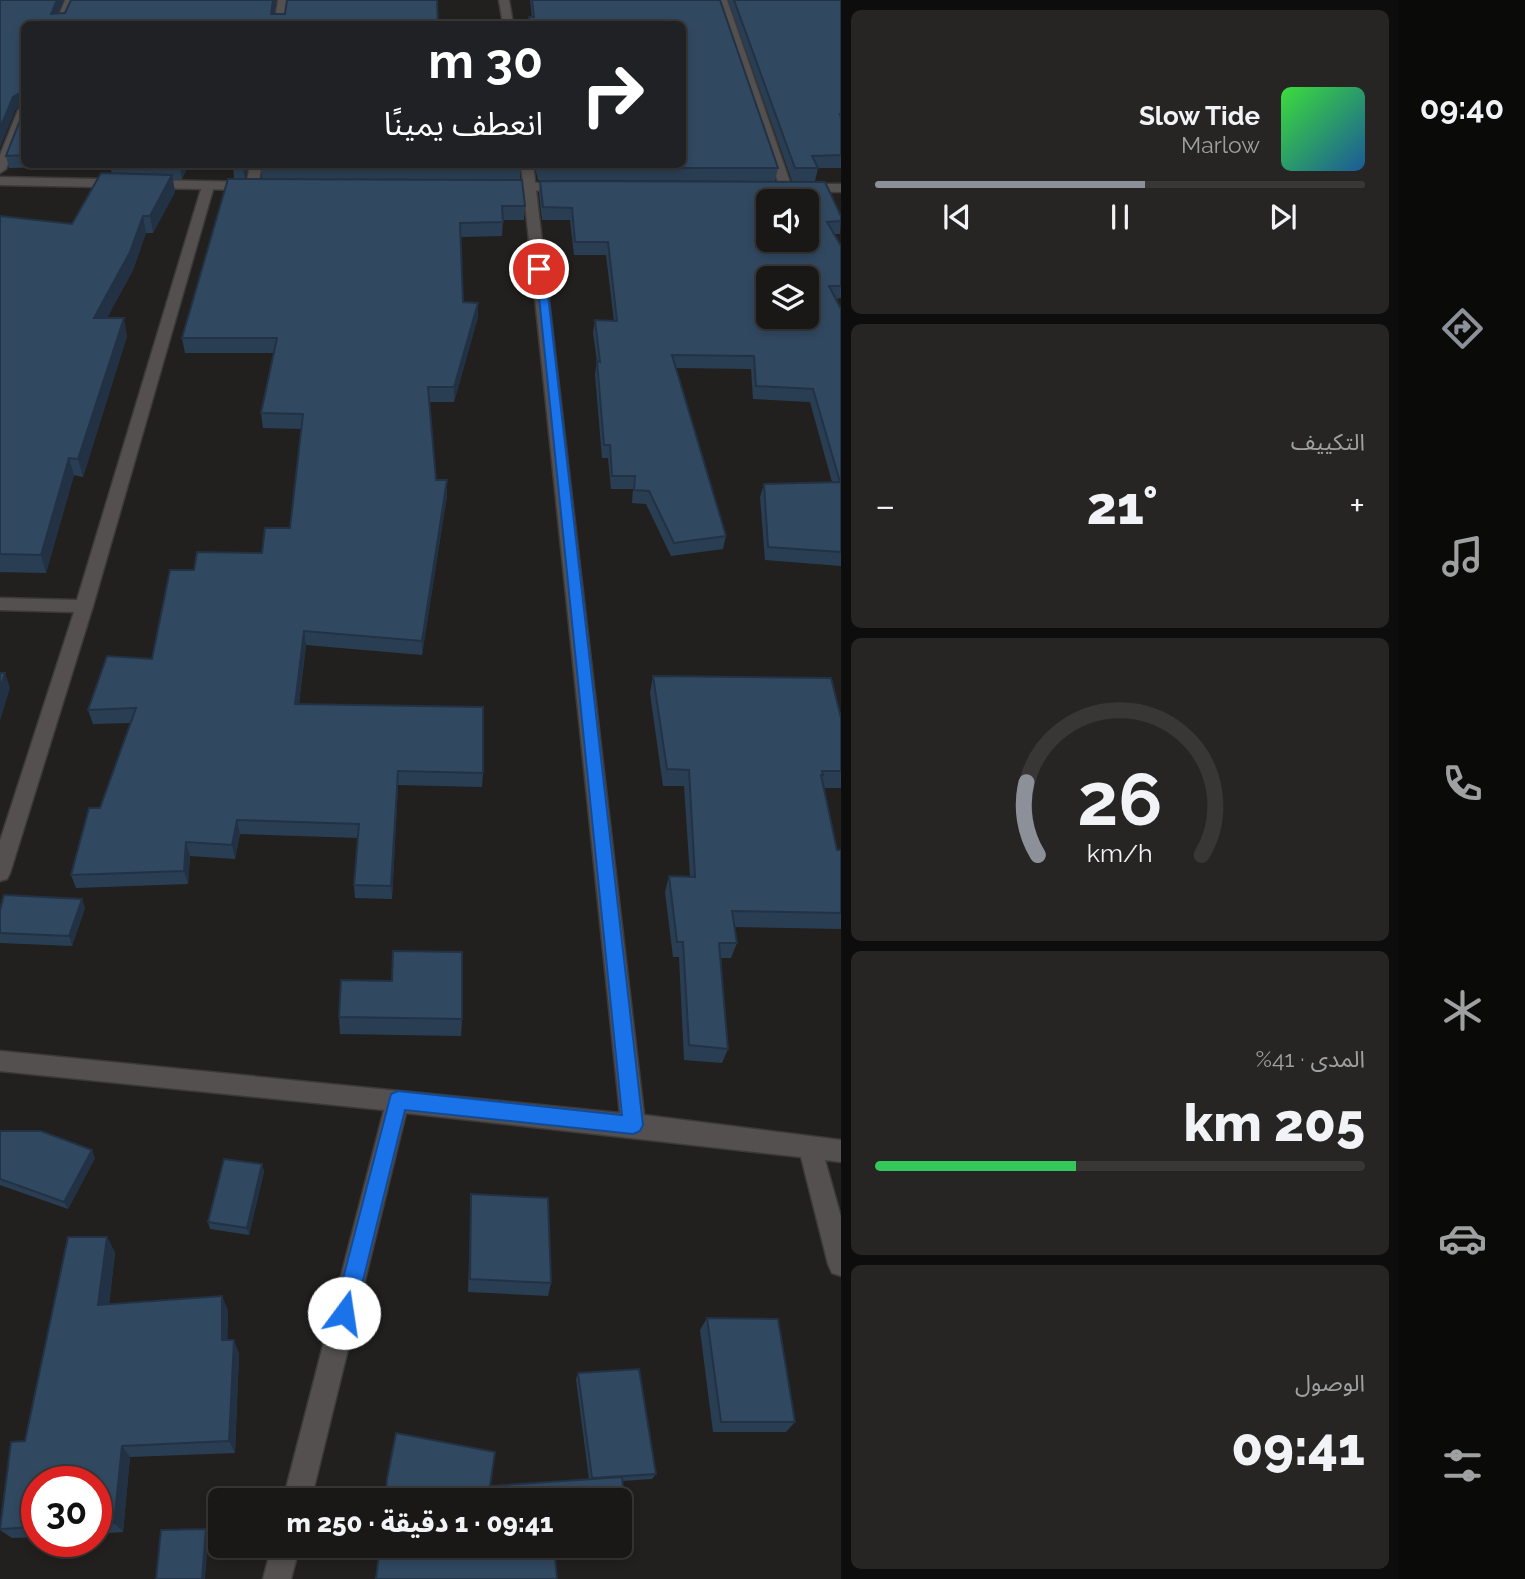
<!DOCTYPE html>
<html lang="ar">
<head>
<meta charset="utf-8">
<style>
  body { margin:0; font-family:Raleway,"Noto Sans Arabic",sans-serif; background:#272524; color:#f1f3f6; direction:rtl; height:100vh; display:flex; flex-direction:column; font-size:26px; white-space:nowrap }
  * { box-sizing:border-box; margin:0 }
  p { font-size:23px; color:#9fa0a1 }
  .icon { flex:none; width:38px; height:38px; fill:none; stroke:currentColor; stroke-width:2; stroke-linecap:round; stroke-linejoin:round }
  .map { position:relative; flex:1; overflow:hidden; direction:ltr }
  .side { display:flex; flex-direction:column; gap:10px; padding:10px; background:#0e0d0d; width:558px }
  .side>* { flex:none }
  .top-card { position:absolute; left:21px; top:21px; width:665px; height:147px; border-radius:10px; box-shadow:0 4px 10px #0003,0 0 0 2px #383736; direction:rtl; background:#202124; color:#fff; overflow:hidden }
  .buttons { position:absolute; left:756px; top:189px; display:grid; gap:14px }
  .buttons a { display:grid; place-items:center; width:63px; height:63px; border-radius:10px; background:#1a1817; box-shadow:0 4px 10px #0003,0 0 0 2px #383736; font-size:35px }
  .speed { position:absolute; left:21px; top:1466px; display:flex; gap:14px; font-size:35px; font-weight:700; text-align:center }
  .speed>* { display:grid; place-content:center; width:91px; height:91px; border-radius:50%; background:#1a1817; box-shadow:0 4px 10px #0003,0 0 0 2px #383736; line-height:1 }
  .speed .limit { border:10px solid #d22; background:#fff; color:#111 }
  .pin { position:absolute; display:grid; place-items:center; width:60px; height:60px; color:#fff; margin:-30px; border:4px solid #fff; border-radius:50%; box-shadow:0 2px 7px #0007 }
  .me { position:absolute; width:77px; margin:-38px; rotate:14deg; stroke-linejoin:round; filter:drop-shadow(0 0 5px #0008) }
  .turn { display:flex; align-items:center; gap:24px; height:147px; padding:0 28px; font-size:32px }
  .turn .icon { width:91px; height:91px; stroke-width:2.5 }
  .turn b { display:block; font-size:49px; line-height:60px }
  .big { font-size:52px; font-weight:800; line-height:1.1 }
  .side .tile { flex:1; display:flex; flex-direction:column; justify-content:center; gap:10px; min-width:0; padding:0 24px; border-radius:10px; background:#272524 }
  .side .dial { align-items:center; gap:0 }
  .dial svg { height:182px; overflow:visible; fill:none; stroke:#383736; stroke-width:7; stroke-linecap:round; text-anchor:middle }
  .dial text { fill:#f1f3f6; stroke:none }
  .song { display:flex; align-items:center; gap:21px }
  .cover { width:84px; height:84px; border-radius:10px; background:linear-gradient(135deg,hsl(120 70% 55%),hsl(210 70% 35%)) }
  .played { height:7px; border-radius:4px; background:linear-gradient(90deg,#8c9099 55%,#383736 55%) }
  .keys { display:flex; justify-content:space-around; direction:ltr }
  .heat { display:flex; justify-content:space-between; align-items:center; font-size:38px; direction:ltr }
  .charge { height:10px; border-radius:5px; background:linear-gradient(90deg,#34c759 41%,#383736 0) }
  .trip { position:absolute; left:208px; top:1488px; width:424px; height:70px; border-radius:10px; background:#1a1817; box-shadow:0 4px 10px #0003,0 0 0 2px #383736; font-weight:800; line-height:70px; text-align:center; direction:rtl }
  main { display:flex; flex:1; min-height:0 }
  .tabs { display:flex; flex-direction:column; width:126px; justify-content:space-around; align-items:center; background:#0a0a09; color:#9fa0a1 }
  .tabs .icon { width:49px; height:49px }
  .tabs .active { color:#8c9099 }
  .tabs b { font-size:32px; color:#f1f3f6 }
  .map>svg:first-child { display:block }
</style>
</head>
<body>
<main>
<nav class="tabs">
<b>09:40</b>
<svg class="icon active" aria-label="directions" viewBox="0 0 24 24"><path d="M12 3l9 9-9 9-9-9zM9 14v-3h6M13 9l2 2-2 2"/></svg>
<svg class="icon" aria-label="music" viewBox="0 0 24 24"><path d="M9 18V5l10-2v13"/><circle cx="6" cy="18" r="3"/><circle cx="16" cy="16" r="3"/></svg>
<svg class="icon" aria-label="phone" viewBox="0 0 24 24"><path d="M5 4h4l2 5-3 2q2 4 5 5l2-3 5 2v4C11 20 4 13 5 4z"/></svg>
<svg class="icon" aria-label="climate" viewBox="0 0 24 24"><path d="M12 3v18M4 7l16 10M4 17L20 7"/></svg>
<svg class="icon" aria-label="car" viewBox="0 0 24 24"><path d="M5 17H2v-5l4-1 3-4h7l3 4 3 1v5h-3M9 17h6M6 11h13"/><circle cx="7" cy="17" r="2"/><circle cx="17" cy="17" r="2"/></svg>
<svg class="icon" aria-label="filters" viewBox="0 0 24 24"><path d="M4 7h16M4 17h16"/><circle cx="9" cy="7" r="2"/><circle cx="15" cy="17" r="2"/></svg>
</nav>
<section class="side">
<div class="tile">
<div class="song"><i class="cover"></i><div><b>Slow Tide</b><p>Marlow</p></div></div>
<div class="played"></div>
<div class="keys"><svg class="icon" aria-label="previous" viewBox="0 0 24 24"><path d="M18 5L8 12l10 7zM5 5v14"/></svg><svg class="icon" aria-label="pause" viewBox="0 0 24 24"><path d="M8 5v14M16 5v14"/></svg><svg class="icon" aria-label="next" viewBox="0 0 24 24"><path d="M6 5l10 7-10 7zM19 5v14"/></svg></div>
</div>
<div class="tile"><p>التكييف</p>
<div class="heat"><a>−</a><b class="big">21°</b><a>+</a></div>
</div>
<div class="tile dial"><svg viewBox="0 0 100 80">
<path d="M14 69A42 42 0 1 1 86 69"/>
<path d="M14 69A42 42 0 0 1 9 37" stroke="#8c9099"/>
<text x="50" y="56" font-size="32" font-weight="700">26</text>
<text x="50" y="72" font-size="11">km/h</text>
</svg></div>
<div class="tile"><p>المدى · 41%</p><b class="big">205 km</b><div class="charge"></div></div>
<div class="tile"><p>الوصول</p><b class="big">09:41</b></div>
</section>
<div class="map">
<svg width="841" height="1579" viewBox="0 0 841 1579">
  <rect width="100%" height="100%" fill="#22201f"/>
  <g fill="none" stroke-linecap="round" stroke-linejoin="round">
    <g stroke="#3c3a39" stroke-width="3">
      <path id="minor" d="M65 0H75L65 24H55Z
        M278 0H288L284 24H274Z
        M499 0H509L513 24H503Z
        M717 0H727L792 188 790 191 780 188Z
        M24 107V122L6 169 0 173V155L18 110Z
        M250 164H262L258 186 252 190 246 186Z
        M521 164H533L644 1115 841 1140V1162L825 1160 841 1217V1276L832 1273 828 1264 801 1157 406 1113 311 1500H283L384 1110 0 1071V1051L620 1113Z
        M208 182 214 186 93 606 10 873 7 879 0 881V841L74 612 0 610V598L77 600 202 186Z
        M272 1545H300L291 1579H263Z"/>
    </g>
    <g stroke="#3c3a39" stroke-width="3">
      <path id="tertiary" d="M0 177 251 182 257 186 251 190 0 185Z
        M498 183H566L572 187 566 191 494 190V184Z
        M802 184H841V192L798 191 796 188Z"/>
    </g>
    <use href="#minor" fill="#53504f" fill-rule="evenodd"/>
    <use href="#tertiary" fill="#53504f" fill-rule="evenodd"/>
  </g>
  <path fill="#2a3e53" d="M0 0 58 14 276 0 274 14 438 24H24V164H189L182 179H173L175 192 153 233H146L133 270 107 318 127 336 83 477 74 475 46 573 0 572V216L72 224 112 174 110 166 9 168 6 156 24 110 23 105 16 109Z
    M530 0H720L778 168 775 181 538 180 534 164H682V24H529V17H532Z
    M728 0H841V168H818L815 181H792Z
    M233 164H248L245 179H262L261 167 521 164 520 180 525 206 524 220H503L502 236 461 237 463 302 478 303V317L454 402H429L436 480H447V495L422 655 306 645 299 704 483 773 482 787 398 785 392 899 355 898 354 885 358 838 240 834 235 859 190 856 188 884 76 888 71 875 100 808 130 723 93 724 88 710 152 659 194 570 262 553 290 528 301 429 263 428 261 413 274 353H185L182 338 234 179Z
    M540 181 841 216 840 234H834L841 246V298L836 299 841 309V566L765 560 760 497 764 484 832 482 810 402 753 399 751 369 676 368 726 536 723 549 671 556 646 504 632 503 633 489H611L608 458H602L595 374 597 361 593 333 595 320 614 321 606 255H574L570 220H542L539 194Z
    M653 676 841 718V788H823L837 850H841V929L734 927 737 943 731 958H721L728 1049 722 1063 684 1060 679 957H673L665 892 669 876H690L684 786H663L650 693Z
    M85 908 72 946 0 943V910Z
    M392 981 462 1019 461 1036 340 1034 339 1017Z
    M0 1131 95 1158 68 1209 0 1185Z
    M262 1164 264 1172 249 1235 210 1229 208 1222Z
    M471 1194 551 1283 548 1296 468 1292Z
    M107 1237 115 1253 109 1305 222 1296 228 1311 227 1340 239 1353 235 1453 130 1457 123 1532 96 1534V1482H37V1537L12 1538 0 1530V1523L25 1441Z
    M707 1318 795 1422 786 1432H713L700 1330Z
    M578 1373 656 1474 652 1479 622 1481 625 1515 620 1523V1500L490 1486 589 1479 576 1379Z"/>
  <path fill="#223244" d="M57 0H64L54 24 51 14Z
    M273 0H276L272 24 271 14Z
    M22 92 24 104 16 109 0 148V128L13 97Z
    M181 164H189L182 179 180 166Z
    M244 164H248L245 179 243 167Z
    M172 175 175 192 153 233 150 216Z
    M143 216 146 233 133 270 97 336 94 318Z
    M478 303V317L454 402V387Z
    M124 318 127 336 83 477 78 459Z
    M69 458 74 475 46 573 41 555Z
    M447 480V495L422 655V641Z
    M304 631 306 645 297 718 295 704Z
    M5 673 10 688 0 721V689Z
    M398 771V785L392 899 391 886Z
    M237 820 240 834 235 859 232 845Z
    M186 842 190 856 188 884 184 871Z
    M82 899 85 908 72 946 69 936Z
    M92 1150 95 1158 68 1209 64 1202Z
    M262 1164 264 1172 249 1235 247 1228Z
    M107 1237 115 1253 107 1320 98 1305Z
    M222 1296 228 1311 227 1354 222 1340Z
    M234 1340 239 1353 235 1453 229 1441Z
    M122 1446 130 1457 123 1532 114 1523Z
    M206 1529 209 1533 205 1579H202Z"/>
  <path fill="#314861" stroke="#223244" stroke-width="2" fill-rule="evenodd" d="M0 0H57L51 14 65 13 71 0H273L271 14H285L287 0H437L438 24H24V155L6 156 24 110 22 92 13 97 0 128Z
    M532 0H720L778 168H538V164H682V24H531L529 17H534Z
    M734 0H841V114H840L841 118V155L812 156 818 168H795Z
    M121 164H181L180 166Z
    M233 164H244L243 167H232Z
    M261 164H521V167H261Z
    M101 173 172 175 150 216H143L130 252 94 318H124L78 459 69 458 41 555 0 554V216L72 224Z
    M228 179 522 180 525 206H502L503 222 460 223 463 302 478 303 454 387H428L436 480H447L422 641 304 631 295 704 483 707V773L398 771 391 886 354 885 359 824 237 820 232 845 186 842 184 871 71 875 89 808H100L136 708 88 710 107 656 152 659 170 570H194L197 552 262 553 265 528H290L303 414 261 413 277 338H182Z
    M540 181 825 182 841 216V221L827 222 841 246V286H829L841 309V552L768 547 764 484 840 482 813 389 756 386 754 356 672 355 726 536 674 543 649 491 634 490 635 476H612L610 445H604L597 361 600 362 595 320 617 321 608 242H575L572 208 543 207ZM768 201H807V240H768ZM768 278H807V317H768Z
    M0 673H5L0 689Z
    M653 676 831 678 841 718V771H822L823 775H821L837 850H841V913L732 911 737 943H719L728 1049 689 1045 683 942H677L669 876 695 877 689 770 667 769Z
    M4 895 82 899 69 936 0 933V910Z
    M393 951 462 952V1019L339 1017 341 980 392 981Z
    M0 1131H41L92 1150 64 1202 0 1179Z
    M224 1159 262 1164 247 1228 208 1222Z
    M471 1194 548 1198 551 1283 470 1279Z
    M68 1237H107L98 1305 222 1296V1340H234L229 1441 122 1446 114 1523 96 1524V1482H37V1527L0 1529 11 1442 25 1441Z
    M707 1318 778 1319 795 1422H721Z
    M639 1369 656 1474 592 1478 578 1373Z
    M396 1433 495 1452 490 1486 622 1477 625 1515H620V1500H385L387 1479Z
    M206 1529 202 1579H156L161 1530Z
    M380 1545H554L557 1579H376Z"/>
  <path fill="#1a73e8" stroke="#114b97" stroke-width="2" d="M536 267 545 269 643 1125 640 1131 633 1134 405 1110 355 1313 352 1321 344 1324 337 1321 334 1313 391 1094 398 1091 622 1115Z"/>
</svg>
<div class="buttons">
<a><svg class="icon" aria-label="sound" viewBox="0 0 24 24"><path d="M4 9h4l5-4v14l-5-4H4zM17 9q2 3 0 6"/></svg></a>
<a><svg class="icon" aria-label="layers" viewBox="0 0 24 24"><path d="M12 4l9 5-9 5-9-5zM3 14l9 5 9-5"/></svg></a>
</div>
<div class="speed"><div class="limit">30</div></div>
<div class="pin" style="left:539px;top:269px;background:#d93025"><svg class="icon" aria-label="arrive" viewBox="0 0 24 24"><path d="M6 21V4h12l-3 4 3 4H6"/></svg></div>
<svg class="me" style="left:344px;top:1313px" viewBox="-20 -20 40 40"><circle r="19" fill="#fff"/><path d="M0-13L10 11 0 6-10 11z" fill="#1a73e8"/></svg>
<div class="trip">09:41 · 1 دقيقة · 250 m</div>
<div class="top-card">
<div class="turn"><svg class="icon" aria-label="right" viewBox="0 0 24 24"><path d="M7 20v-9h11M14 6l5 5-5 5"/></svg><div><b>30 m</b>انعطف يمينًا</div></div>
</div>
</div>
</main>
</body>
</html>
